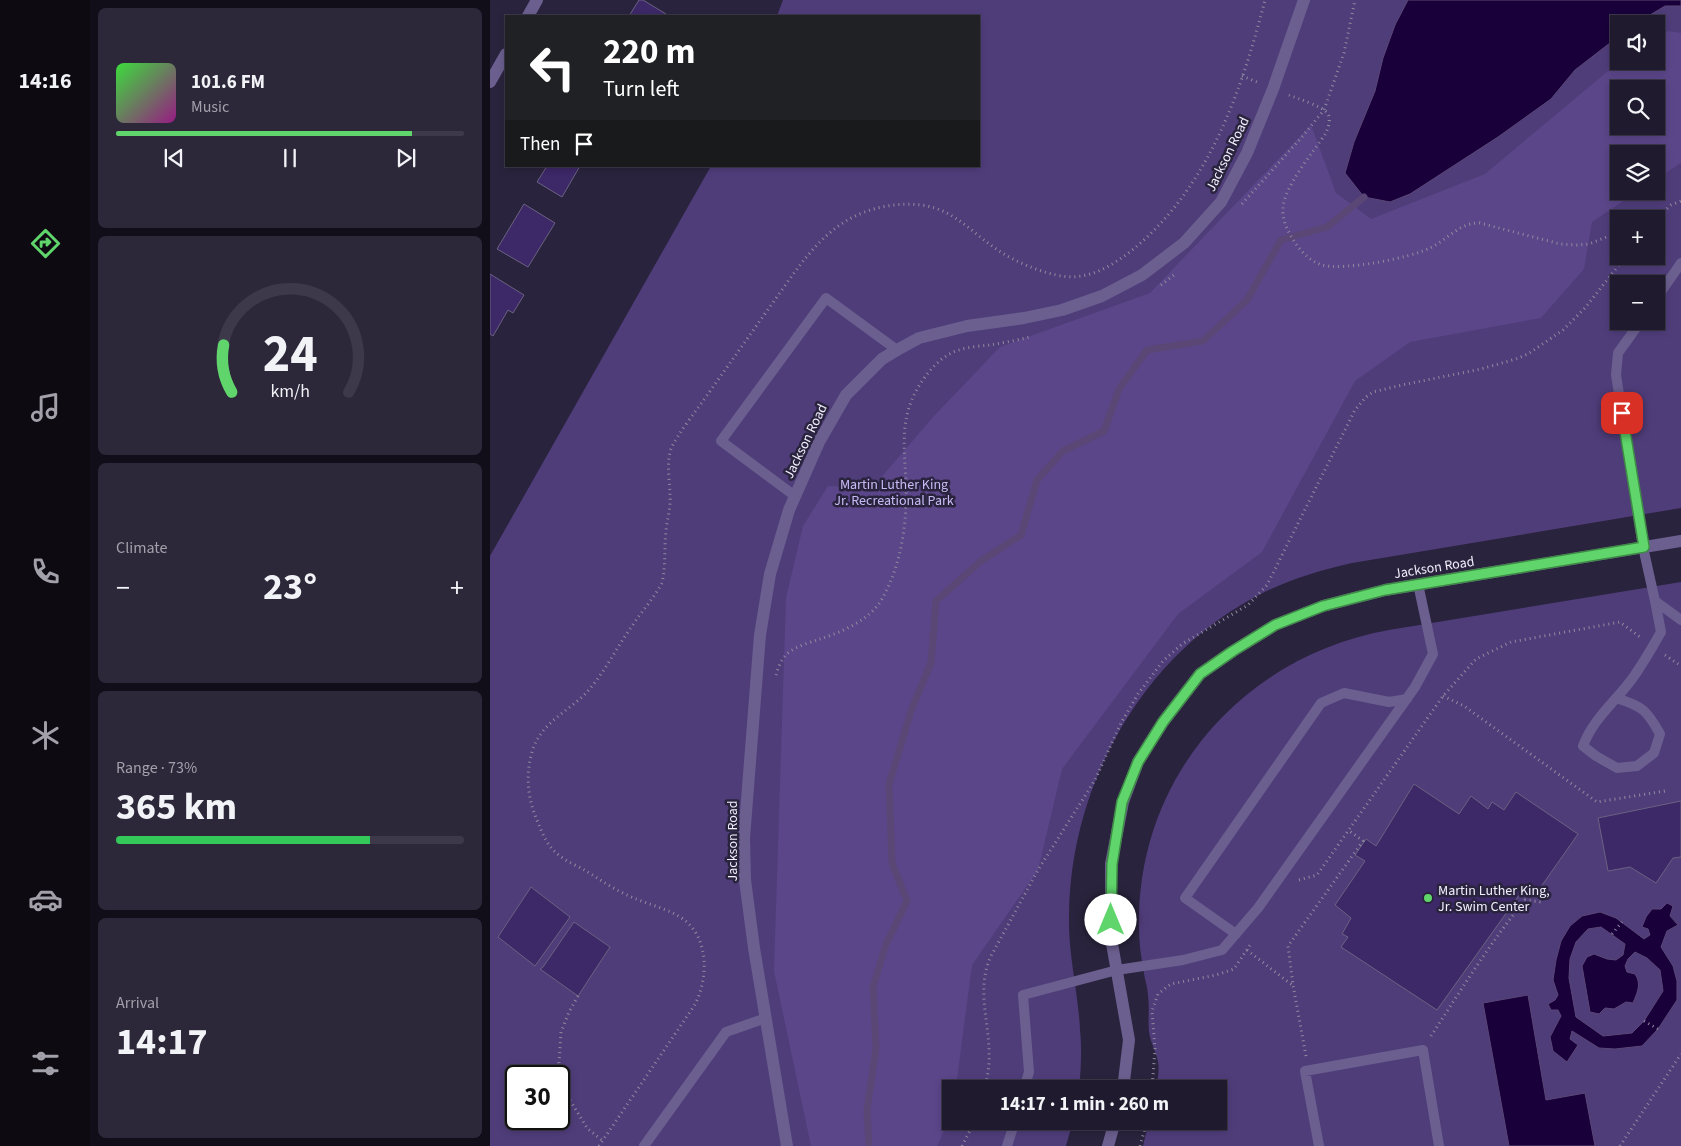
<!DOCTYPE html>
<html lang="en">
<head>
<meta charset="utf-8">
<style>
  body { margin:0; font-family:"Source Sans 3",sans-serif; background:#2d273a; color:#f1f3f6; height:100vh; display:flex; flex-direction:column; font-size:19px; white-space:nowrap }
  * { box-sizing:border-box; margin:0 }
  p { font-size:16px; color:#a2a1aa }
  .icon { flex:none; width:28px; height:28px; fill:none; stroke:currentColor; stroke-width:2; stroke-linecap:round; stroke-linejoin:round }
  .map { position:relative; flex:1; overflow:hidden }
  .drawer { display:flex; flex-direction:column; gap:8px; padding:8px; background:#120e19; width:400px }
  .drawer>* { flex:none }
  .guide { position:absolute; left:15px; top:15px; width:475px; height:152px; border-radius:0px; box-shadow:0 2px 8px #0003,0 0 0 1px #3d384a; background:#202124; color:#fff; overflow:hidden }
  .buttons { position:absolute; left:1120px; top:15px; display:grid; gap:10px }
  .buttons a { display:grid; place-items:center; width:55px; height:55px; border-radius:0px; background:#201a2e; box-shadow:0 2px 8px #0003,0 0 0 1px #3d384a; font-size:25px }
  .speed { position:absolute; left:15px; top:1065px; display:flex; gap:10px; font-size:25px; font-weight:700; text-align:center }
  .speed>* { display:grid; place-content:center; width:65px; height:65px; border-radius:50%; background:#201a2e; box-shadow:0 2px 8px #0003,0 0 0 1px #3d384a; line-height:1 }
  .speed .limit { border:2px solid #111; border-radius:8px; background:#fff; color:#111 }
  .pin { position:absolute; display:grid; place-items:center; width:42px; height:42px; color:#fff; margin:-21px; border-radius:10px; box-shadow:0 2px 8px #0006 }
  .me { position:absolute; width:55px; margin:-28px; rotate:0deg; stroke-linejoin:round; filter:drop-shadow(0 0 4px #0008) }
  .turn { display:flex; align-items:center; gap:18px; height:105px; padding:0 15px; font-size:22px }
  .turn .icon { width:65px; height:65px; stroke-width:2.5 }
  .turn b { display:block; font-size:35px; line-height:42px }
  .then { display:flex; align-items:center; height:48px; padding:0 15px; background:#0003; gap:10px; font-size:19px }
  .big { font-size:38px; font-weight:700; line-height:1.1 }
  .drawer .tile { flex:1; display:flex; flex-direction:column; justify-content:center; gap:8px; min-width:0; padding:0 18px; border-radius:8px; background:#2d273a }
  .drawer .dial { align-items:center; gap:0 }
  .dial svg { height:130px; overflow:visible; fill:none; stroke:#3d384a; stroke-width:7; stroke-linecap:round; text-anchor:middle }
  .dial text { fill:#f1f3f6; stroke:none }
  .song { display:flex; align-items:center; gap:15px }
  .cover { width:60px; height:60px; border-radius:8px; background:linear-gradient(135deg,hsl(120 70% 55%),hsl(310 70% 35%)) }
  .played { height:5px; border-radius:2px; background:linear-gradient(90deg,#5fd56b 85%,#3d384a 85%) }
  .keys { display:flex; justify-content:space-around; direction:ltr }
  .heat { display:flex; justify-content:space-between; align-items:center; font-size:28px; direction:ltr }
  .charge { height:8px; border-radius:4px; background:linear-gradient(90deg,#34c759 73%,#3d384a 0) }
  .trip { position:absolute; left:452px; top:1080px; width:285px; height:50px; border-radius:0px; background:#201a2e; box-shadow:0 2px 8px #0003,0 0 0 1px #3d384a; font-weight:700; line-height:50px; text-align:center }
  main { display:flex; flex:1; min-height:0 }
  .dock { display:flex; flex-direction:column; width:90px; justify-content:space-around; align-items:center; background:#0d0a12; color:#a2a1aa }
  .dock .icon { width:35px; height:35px }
  .dock .active { color:#5fd56b }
  .dock b { font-size:22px; color:#f1f3f6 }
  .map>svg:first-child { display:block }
</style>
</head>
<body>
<main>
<nav class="dock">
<b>14:16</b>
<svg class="icon active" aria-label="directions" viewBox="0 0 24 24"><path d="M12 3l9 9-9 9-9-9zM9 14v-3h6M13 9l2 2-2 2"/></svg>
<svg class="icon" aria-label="music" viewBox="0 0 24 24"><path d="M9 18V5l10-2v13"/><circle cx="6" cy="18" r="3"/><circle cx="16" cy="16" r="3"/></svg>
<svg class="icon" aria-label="phone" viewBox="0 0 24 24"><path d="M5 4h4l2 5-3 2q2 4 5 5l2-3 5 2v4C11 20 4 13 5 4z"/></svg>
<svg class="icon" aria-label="climate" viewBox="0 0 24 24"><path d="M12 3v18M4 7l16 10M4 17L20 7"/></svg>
<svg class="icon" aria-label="car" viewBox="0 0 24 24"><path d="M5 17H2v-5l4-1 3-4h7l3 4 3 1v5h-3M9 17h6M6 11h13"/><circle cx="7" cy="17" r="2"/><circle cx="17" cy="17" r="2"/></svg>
<svg class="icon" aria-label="filters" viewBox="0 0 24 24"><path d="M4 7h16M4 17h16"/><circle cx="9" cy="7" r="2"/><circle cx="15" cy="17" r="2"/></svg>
</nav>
<section class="drawer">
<div class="tile">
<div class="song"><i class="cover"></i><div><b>101.6 FM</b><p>Music</p></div></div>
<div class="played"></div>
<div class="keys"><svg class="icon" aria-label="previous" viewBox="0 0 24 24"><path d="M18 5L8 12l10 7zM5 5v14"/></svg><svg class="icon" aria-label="pause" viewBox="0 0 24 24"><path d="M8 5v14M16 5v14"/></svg><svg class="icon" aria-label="next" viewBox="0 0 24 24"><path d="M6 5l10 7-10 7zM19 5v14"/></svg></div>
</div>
<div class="tile dial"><svg viewBox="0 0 100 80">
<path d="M14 69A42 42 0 1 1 86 69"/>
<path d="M14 69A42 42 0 0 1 9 40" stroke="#5fd56b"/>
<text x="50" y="56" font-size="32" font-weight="700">24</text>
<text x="50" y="72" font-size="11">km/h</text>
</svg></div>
<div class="tile"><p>Climate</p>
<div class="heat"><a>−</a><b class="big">23°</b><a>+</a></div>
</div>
<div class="tile"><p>Range · 73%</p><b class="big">365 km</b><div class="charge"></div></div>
<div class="tile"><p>Arrival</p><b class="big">14:17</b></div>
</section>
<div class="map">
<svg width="1191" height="1146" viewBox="0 0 1191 1146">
  <rect width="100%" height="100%" fill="#2a233d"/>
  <path fill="#4f3d7a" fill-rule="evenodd" d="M293 0H1191V508L862 563C827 571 794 581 763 598 649 660 580 788 579 916 578 954 588 991 590 1029 592 1049 591 1069 589 1089H461V1121H583L576 1146H0V556L221 166H489V16H287ZM1129 24H1166V61H1129ZM1129 89H1166V126H1129ZM1129 154H1166V191H1129ZM1129 219H1166V256H1129ZM1129 284H1166V321H1129ZM26 1076H69V1119H26Z
    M1191 582V1146H653L659 1121H729V1089H666C667 1081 670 1070 668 1062 667 1054 662 1046 660 1037 657 1024 660 1009 658 996 658 988 655 981 654 973 651 958 649 943 649 928 646 778 753 656 899 630Z"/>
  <path fill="#5b4689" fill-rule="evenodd" d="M1178 31 1191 33V163L1166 179V154H1129V191H1148L1102 222 1094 269 1051 318 920 342 865 381 772 552 688 614 572 769 548 870 482 965 467 1079 465 1089H461C461 1107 456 1130 447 1146H321L284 971 296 598 313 526 338 486 382 488 444 416 510 347 660 293 821 125 846 193 881 219 995 174 1118 71 1133 61H1166V39ZM1129 89H1166V126H1129Z"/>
  <path fill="#19003b" stroke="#5a4775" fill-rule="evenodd" d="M918 0H1191V6H1175L1145 24H1129V36L1085 70 1061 99 1008 137 920 194 900 202 874 197 855 173 864 142 885 91 893 58 905 25Z
    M1177 903 1183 906 1180 916 1188 925 1177 931 1171 947 1183 966 1187 981V1000L1168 1029 1152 1046 1125 1049 1109 1048 1082 1031 1080 1039 1088 1045 1077 1062 1063 1051 1060 1037 1071 1016 1068 1010H1061L1058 1004 1065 1000 1068 995 1063 980 1066 960 1071 941 1080 926 1092 916 1110 912 1126 918 1154 939 1160 935 1158 929 1152 927 1156 917 1162 909H1171ZM1111 927 1135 944 1133 955 1126 960 1117 959 1104 954 1097 957 1092 966 1100 1012 1109 1014 1115 1008 1124 1009 1136 1002 1143 1003C1147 993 1152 984 1145 974L1137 972 1135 966 1138 959 1145 952 1157 958 1170 970 1173 991 1154 1021 1142 1033 1113 1036 1086 1017 1079 978 1080 959 1086 942 1098 929Z
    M1038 995 1056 1100 1095 1093 1105 1146H1019L993 1003Z"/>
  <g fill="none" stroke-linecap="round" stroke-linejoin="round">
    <path stroke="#5a4775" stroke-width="7" d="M379 1146 377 1110 386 1048 383 987 396 944 417 901 402 863 399 784 422 708 441 663 446 601 491 561 531 535 547 480 573 451 614 431 629 389 657 350 713 341 757 300 791 240 837 227 874 197"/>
  </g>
  <path fill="#3d2868" stroke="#6a6281" d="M149 0H153L176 14 175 16H139Z
    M57 166H90L72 197 47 182Z
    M34 204 65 223 38 267 7 249Z
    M0 274 34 295 23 313 18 310 3 336 0 334Z
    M924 784 969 814 981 796 998 809 1002 802 1014 810 1026 792 1088 834 1048 891 1037 884 947 1010 851 947 858 937 852 934 861 918 845 905 875 861 865 855 876 839 886 846Z
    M1191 801V857L1183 858 1166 883 1140 867 1118 871 1108 818Z
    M41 887 80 917 45 966 8 937Z
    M84 922 120 947 88 996 50 969 53 967Z"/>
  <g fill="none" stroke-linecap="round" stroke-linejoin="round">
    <path stroke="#8f8a9e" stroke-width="3" stroke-dasharray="1 4" stroke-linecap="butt" d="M752 76 767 82
      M799 95C808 99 833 106 838 114 841 120 838 128 836 133 824 151 793 188 793 209 792 220 798 232 804 241 811 252 820 261 832 265 854 271 920 258 940 248 957 240 970 222 990 223L1070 244 1087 245 1099 244 1129 232
      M752 204 811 138 834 110 854 53 865 0
      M1166 219 1181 205 1191 201
      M671 285 684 275
      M1175 655 1191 666
      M286 675C288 668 291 660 296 655 305 646 319 643 330 639 352 632 380 620 392 599 408 571 415 536 416 504 418 456 403 420 435 377 443 366 453 356 466 351 477 347 489 346 500 345 513 343 527 340 540 337
      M953 696 974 706 1107 802 1175 791
      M809 880 827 875 953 696 986 659 1021 642 1130 622 1150 637
      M1122 934 1132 922
      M757 950 802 985
      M88 996 79 1012 71 1032 69 1063 78 1097 97 1128 113 1141
      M1154 1021 1168 1029
      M941 1036C971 990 1000 943 1035 900L1051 902
      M816 1056 803 985 798 946 873 841 858 830
      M495 1089C497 1077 500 1065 499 1053 499 1020 486 988 501 956L548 870 605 780 631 723 648 694 673 661 692 644 758 605 777 585 865 410 876 397 883 392 912 385 991 369 1026 359 1038 354 1073 330 1095 308 1136 256
      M662 1089 665 1049 662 1011 668 994 681 984 726 975 744 969 762 942
      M109 1146 204 1006C212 992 215 975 214 959 208 909 171 912 135 894 122 888 109 879 96 871 88 866 77 862 70 856 56 846 51 830 45 815 37 794 36 773 42 752 50 723 78 712 97 692 115 672 127 647 142 626 152 611 164 598 172 583 176 565 174 549 176 531 177 519 181 508 180 496 180 481 176 464 181 449 186 436 209 407 218 394 240 363 262 332 284 301 305 272 325 240 356 221 377 208 406 202 431 205 466 209 485 237 514 254 529 263 548 271 566 275 595 282 619 268 641 251 718 189 751 93 775 0
      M472 1146 485 1121
      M650 1146 657 1121
      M1130 1146 1191 1054"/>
    <path stroke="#6b5f8f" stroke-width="10" d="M1166 299 1191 263
      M1151 321 1128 353 1126 375 1153 547 1165 601 1191 620
      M305 496 231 441 336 298 407 350
      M1126 698C1152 706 1157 710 1170 734L1164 753 1147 766 1127 768 1106 756 1093 746C1103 719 1125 702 1142 679 1152 665 1162 648 1171 632L1165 601
      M746 934 695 898 831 703 854 693 899 702 917 699
      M534 1089 539 1072 533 995 627 970 693 960 732 950 768 908 925 687 943 654 928 584
      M154 1146 236 1032 276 1018
      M517 1146 525 1121
      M829 1146 815 1071 933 1050 949 1146"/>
    <path stroke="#6b5f8f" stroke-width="12" d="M38 16 47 0
      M0 82 16 54
      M633 1089 639 1040 621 938V864L633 802 648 762 673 722 710 674 743 651 785 625 833 606 895 590 1191 541
      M297 1146 264 948 255 880 254 838 270 635 280 574 299 510 329 442 356 395 392 359 407 350 429 338 477 326 534 318 572 310 612 296 652 275 694 243 731 202 757 153 783 89 814 0
      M618 1146 625 1121"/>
  </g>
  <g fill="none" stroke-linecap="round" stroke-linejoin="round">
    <g stroke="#3e8a46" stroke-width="12">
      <path id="route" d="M621 920 622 864 632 802 648 762 673 722 710 674 743 651 785 625 833 606 895 590 1154 547 1132 413"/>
    </g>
    <use href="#route" stroke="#5fd56b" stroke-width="9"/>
  </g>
  <circle fill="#5fd56b" stroke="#2a233d" stroke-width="2" cx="938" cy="898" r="5"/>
  <g text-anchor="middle" stroke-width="5" stroke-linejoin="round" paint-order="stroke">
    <g font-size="14" fill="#f1eefc" stroke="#2a233d">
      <text transform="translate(737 154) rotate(-64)" y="5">Jackson Road</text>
      <text transform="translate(315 441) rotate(-64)" y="5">Jackson Road</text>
      <text transform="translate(944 567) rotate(-9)" y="5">Jackson Road</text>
      <text transform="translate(242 841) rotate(-90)" y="5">Jackson Road</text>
    </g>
    <g font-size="14" fill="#c9bbf5" stroke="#2a233d">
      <text x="404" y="489">Martin Luther King<tspan x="404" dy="16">Jr. Recreational Park</tspan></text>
    </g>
    <g font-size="14" fill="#f1eefc" stroke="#2a233d" text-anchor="start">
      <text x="948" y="895">Martin Luther King,<tspan x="948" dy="16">Jr. Swim Center</tspan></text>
    </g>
  </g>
</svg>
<div class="buttons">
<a><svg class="icon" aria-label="sound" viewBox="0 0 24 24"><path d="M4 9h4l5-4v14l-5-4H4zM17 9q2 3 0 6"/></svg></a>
<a><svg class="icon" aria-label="search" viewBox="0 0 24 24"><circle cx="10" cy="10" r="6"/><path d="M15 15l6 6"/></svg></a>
<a><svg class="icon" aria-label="layers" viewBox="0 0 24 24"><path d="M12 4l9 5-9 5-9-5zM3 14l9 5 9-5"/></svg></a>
<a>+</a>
<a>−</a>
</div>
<div class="speed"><div class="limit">30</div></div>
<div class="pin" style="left:1132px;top:413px;background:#d93025"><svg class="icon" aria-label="arrive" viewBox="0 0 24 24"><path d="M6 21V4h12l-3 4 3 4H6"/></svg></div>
<svg class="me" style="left:621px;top:920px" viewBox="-20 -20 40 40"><circle r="19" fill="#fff"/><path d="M0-13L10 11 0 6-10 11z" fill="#5fd56b"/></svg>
<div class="trip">14:17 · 1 min · 260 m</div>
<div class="guide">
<div class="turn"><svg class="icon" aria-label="left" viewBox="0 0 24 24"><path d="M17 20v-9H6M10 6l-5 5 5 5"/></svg><div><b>220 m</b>Turn left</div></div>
<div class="then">Then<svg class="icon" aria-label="arrive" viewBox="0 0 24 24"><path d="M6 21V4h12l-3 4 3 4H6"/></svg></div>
</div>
</div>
</main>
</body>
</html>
